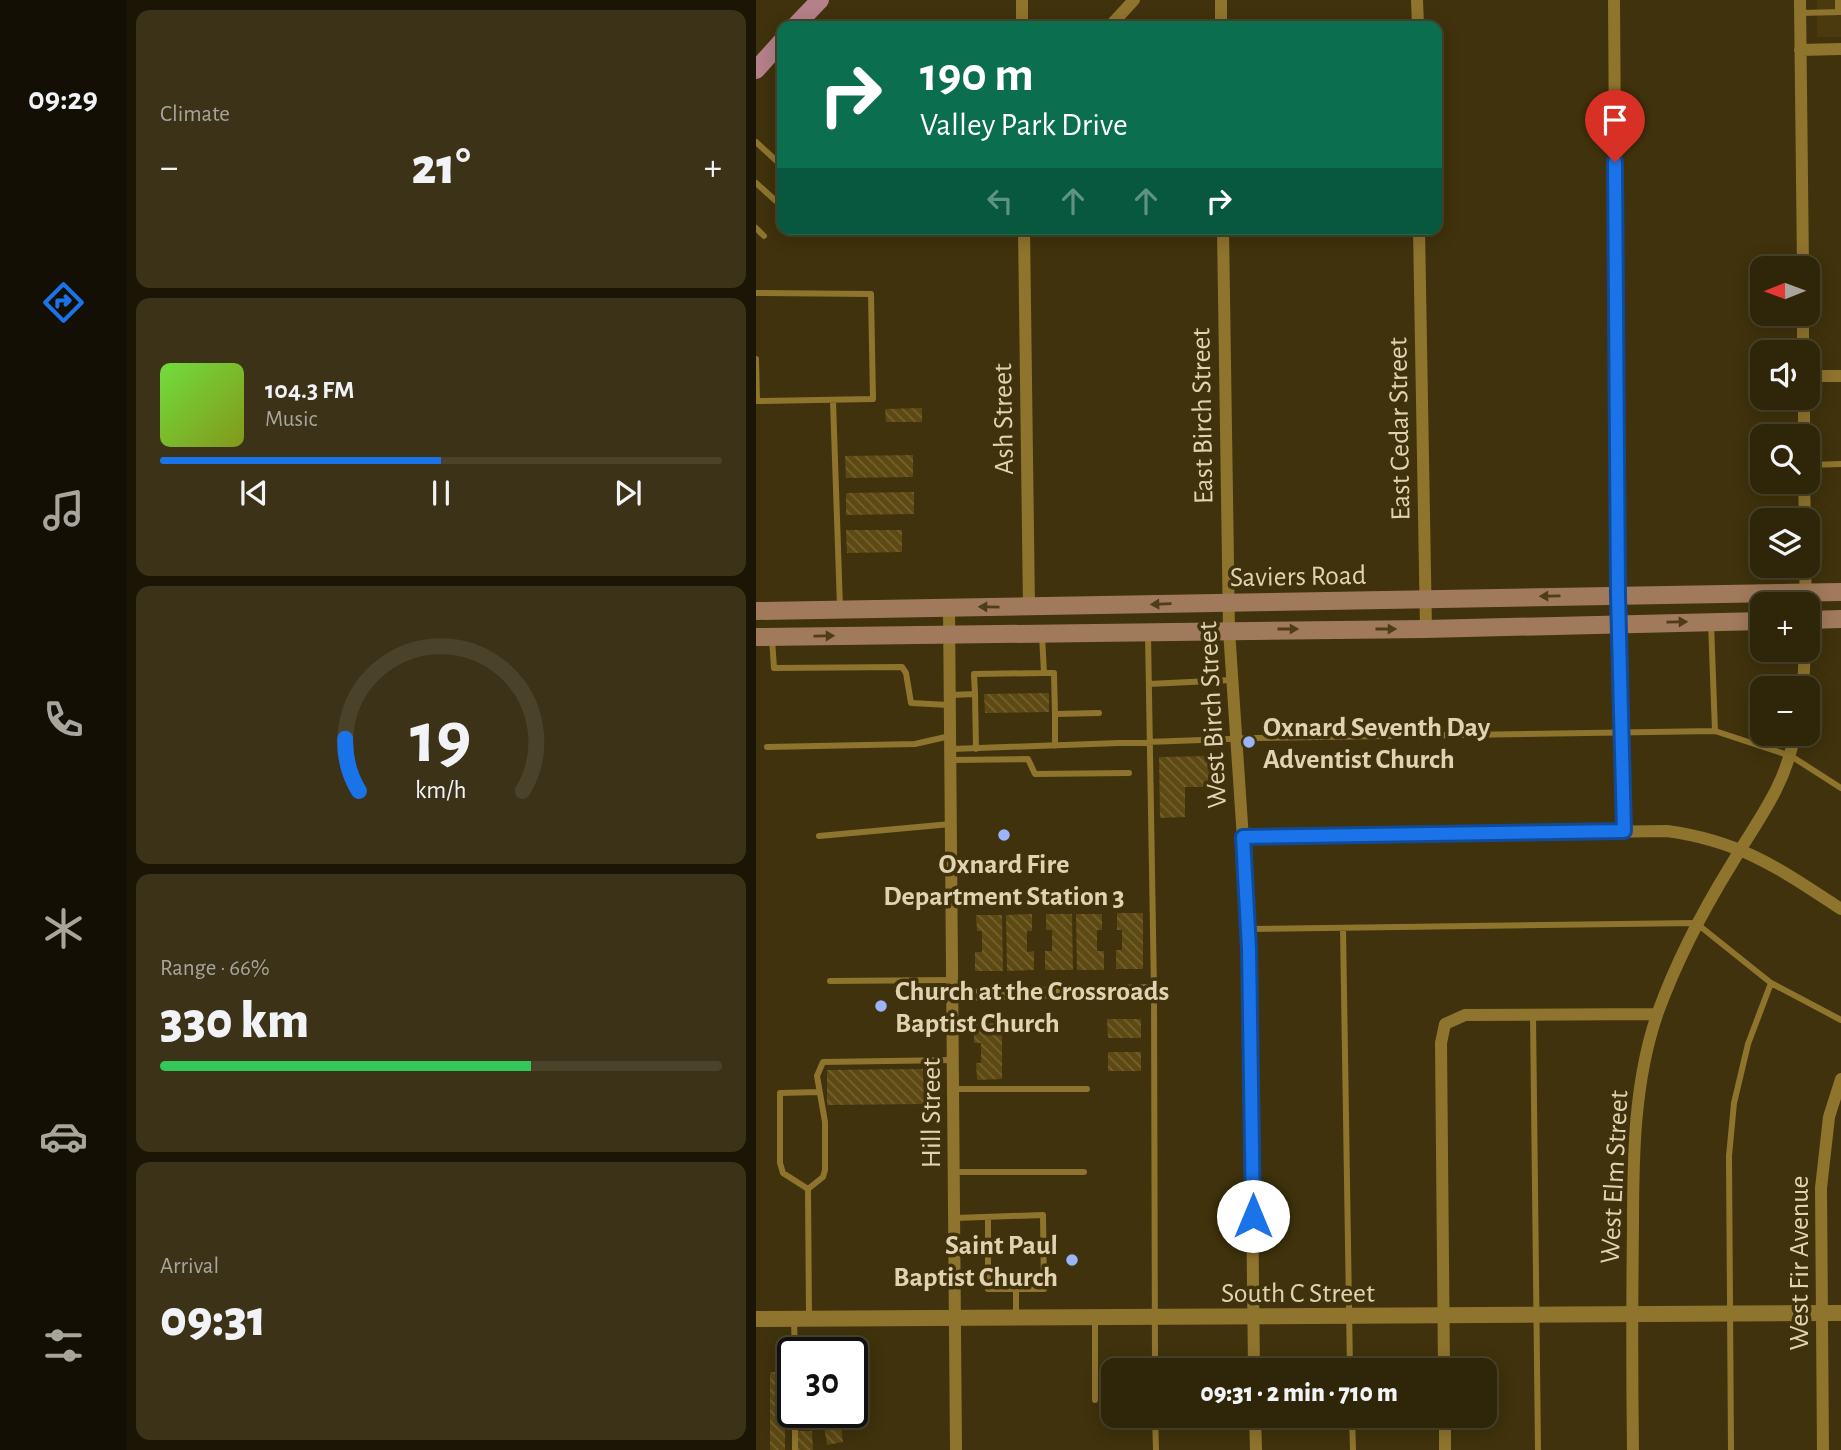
<!DOCTYPE html>
<html lang="en">
<head>
<meta charset="utf-8">
<style>
  body { margin:0; font-family:"Alegreya Sans",sans-serif; background:#3b3217; color:#f1f3f6; height:100vh; display:flex; flex-direction:column; font-size:26px; white-space:nowrap }
  * { box-sizing:border-box; margin:0 }
  p { font-size:23px; color:#a7a59c }
  .icon { flex:none; width:38px; height:38px; fill:none; stroke:currentColor; stroke-width:2; stroke-linecap:round; stroke-linejoin:round }
  .map { position:relative; flex:1; overflow:hidden }
  .side { display:flex; flex-direction:column; gap:10px; padding:10px; background:#1a1505; width:630px }
  .side>* { flex:none }
  .hud { position:absolute; left:21px; top:21px; width:665px; height:214px; border-radius:14px; box-shadow:0 4px 18px #0003,0 0 0 2px #4a432a; background:#0b6e4f; color:#fff; overflow:hidden }
  .needle { width:46px; rotate:269deg }
  .buttons { position:absolute; left:994px; top:256px; display:grid; gap:14px }
  .buttons a { display:grid; place-items:center; width:70px; height:70px; border-radius:14px; background:#2f2609; box-shadow:0 4px 18px #0003,0 0 0 2px #4a432a; font-size:35px }
  .speed { position:absolute; left:21px; top:1337px; display:flex; gap:14px; font-size:35px; font-weight:700; text-align:center }
  .speed>* { display:grid; place-content:center; width:91px; height:91px; border-radius:50%; background:#2f2609; box-shadow:0 4px 18px #0003,0 0 0 2px #4a432a; line-height:1 }
  .speed .limit { border:4px solid #111; border-radius:10px; background:#fff; color:#111 }
  .pin { position:absolute; display:grid; place-items:center; width:60px; height:60px; color:#fff; margin:-72px -30px; border-radius:50% 50% 50% 0; rotate:-45deg; box-shadow:0 0 7px #0007 }
  .pin .icon { rotate:45deg }
  .me { position:absolute; width:77px; margin:-38px; rotate:0deg; stroke-linejoin:round; filter:drop-shadow(0 0 5px #0008) }
  .turn { display:flex; align-items:center; gap:24px; height:147px; padding:0 28px; font-size:32px }
  .turn .icon { width:91px; height:91px; stroke-width:2.5 }
  .turn b { display:block; font-size:49px; line-height:60px }
  .lanes { display:flex; align-items:center; height:66px; padding:0 28px; background:#0003; justify-content:center; gap:35px; direction:ltr }
  .lanes .off { opacity:.35 }
  .big { font-size:52px; font-weight:800; line-height:1.1 }
  .side .widget { flex:1; display:flex; flex-direction:column; justify-content:center; gap:10px; min-width:0; padding:0 24px; border-radius:14px; background:#3b3217 }
  .side .dial { align-items:center; gap:0 }
  .dial svg { height:182px; overflow:visible; fill:none; stroke:#4a432a; stroke-width:7; stroke-linecap:round; text-anchor:middle }
  .dial text { fill:#f1f3f6; stroke:none }
  .song { display:flex; align-items:center; gap:21px }
  .cover { width:84px; height:84px; border-radius:10px; background:linear-gradient(135deg,hsl(100 70% 55%),hsl(70 70% 35%)) }
  .played { height:7px; border-radius:4px; background:linear-gradient(90deg,#1a73e8 50%,#4a432a 50%) }
  .keys { display:flex; justify-content:space-around; direction:ltr }
  .heat { display:flex; justify-content:space-between; align-items:center; font-size:38px; direction:ltr }
  .charge { height:10px; border-radius:5px; background:linear-gradient(90deg,#34c759 66%,#4a432a 0) }
  .trip { position:absolute; left:345px; top:1358px; width:396px; height:70px; border-radius:14px; background:#2f2609; box-shadow:0 4px 18px #0003,0 0 0 2px #4a432a; font-weight:800; line-height:70px; text-align:center }
  main { display:flex; flex:1; min-height:0 }
  .menu { display:flex; flex-direction:column; width:126px; justify-content:space-around; align-items:center; background:#130f04; color:#a7a59c }
  .menu .icon { width:49px; height:49px }
  .menu .current { color:#1a73e8 }
  .menu b { font-size:32px; color:#f1f3f6 }
  .map>svg:first-child { display:block }
</style>
</head>
<body>
<main>
<nav class="menu">
<b>09:29</b>
<svg class="icon current" aria-label="directions" viewBox="0 0 24 24"><path d="M12 3l9 9-9 9-9-9zM9 14v-3h6M13 9l2 2-2 2"/></svg>
<svg class="icon" aria-label="music" viewBox="0 0 24 24"><path d="M9 18V5l10-2v13"/><circle cx="6" cy="18" r="3"/><circle cx="16" cy="16" r="3"/></svg>
<svg class="icon" aria-label="phone" viewBox="0 0 24 24"><path d="M5 4h4l2 5-3 2q2 4 5 5l2-3 5 2v4C11 20 4 13 5 4z"/></svg>
<svg class="icon" aria-label="climate" viewBox="0 0 24 24"><path d="M12 3v18M4 7l16 10M4 17L20 7"/></svg>
<svg class="icon" aria-label="car" viewBox="0 0 24 24"><path d="M5 17H2v-5l4-1 3-4h7l3 4 3 1v5h-3M9 17h6M6 11h13"/><circle cx="7" cy="17" r="2"/><circle cx="17" cy="17" r="2"/></svg>
<svg class="icon" aria-label="filters" viewBox="0 0 24 24"><path d="M4 7h16M4 17h16"/><circle cx="9" cy="7" r="2"/><circle cx="15" cy="17" r="2"/></svg>
</nav>
<section class="side">
<div class="widget"><p>Climate</p>
<div class="heat"><a>−</a><b class="big">21°</b><a>+</a></div>
</div>
<div class="widget">
<div class="song"><i class="cover"></i><div><b>104.3 FM</b><p>Music</p></div></div>
<div class="played"></div>
<div class="keys"><svg class="icon" aria-label="previous" viewBox="0 0 24 24"><path d="M18 5L8 12l10 7zM5 5v14"/></svg><svg class="icon" aria-label="pause" viewBox="0 0 24 24"><path d="M8 5v14M16 5v14"/></svg><svg class="icon" aria-label="next" viewBox="0 0 24 24"><path d="M6 5l10 7-10 7zM19 5v14"/></svg></div>
</div>
<div class="widget dial"><svg viewBox="0 0 100 80">
<path d="M14 69A42 42 0 1 1 86 69"/>
<path d="M14 69A42 42 0 0 1 8 46" stroke="#1a73e8"/>
<text x="50" y="56" font-size="32" font-weight="700">19</text>
<text x="50" y="72" font-size="11">km/h</text>
</svg></div>
<div class="widget"><p>Range · 66%</p><b class="big">330 km</b><div class="charge"></div></div>
<div class="widget"><p>Arrival</p><b class="big">09:31</b></div>
</section>
<div class="map">
<svg width="1085" height="1450" viewBox="0 0 1085 1450">
  <defs>
    <pattern id="building-back-hatch" width="6" height="6" patternUnits="userSpaceOnUse" patternTransform="scale(1.75)"><rect width="6" height="6" fill="#5d4912"/><path d="M-1 5l2 2M0 0l6 6M5-1l2 2" fill="none" stroke="#746232"/></pattern>
  </defs>
  <rect width="100%" height="100%" fill="#3f320c"/>
  <path fill="#4a3a0e" d="M1061 0H1085V37H1061Z"/>
  <path fill="url(#building-back-hatch)" d="M166 408V422H130L129 409Z
    M157 455V477L90 478 89 456Z
    M158 492V514L90 515V493Z
    M90 530H146V552L91 553Z
    M293 693V712L229 713 228 694Z
    M455 756V787H429V817L404 818 403 757Z
    M361 913H387V969H360V950H366V930H361Z
    M276 914V931H271V952L278 951V970L251 971 250 915Z
    M290 914H316L317 970H289V951H296V930H290Z
    M320 914H346V930H341V951H348V970H321Z
    M220 915H246L247 971H219V952H226V931H221Z
    M351 1019H385V1038H352Z
    M246 1023V1079L221 1080 220 1063H225V1043H218V1024Z
    M352 1052H385V1071H352Z
    M167 1069 168 1104 71 1105V1070Z
    M14 1372H29V1450H14Z
    M66 1412H83L87 1442 71 1445Z
    M42 1431H56L57 1450H42Z"/>
  <g fill="none" stroke-linecap="round" stroke-linejoin="round">
    <path stroke="#8f742e" stroke-width="6" d="M1082 0V12
      M1044 13 1085 12
      M0 142 26 166
      M0 183 20 201 26 194
      M0 228 8 236
      M0 293 115 294 117 399 1 401 0 359
      M77 401 84 607
      M1052 465 1085 464
      M955 623 959 731
      M392 634 398 990 399 1370
      M16 639 18 668 146 667 150 673 155 703 193 705
      M288 673H298L299 714 343 713
      M393 684 475 680
      M219 694 220 749
      M195 695 219 694 218 674 288 673 286 635
      M299 714V746
      M11 747 159 744 194 736
      M196 749 501 738 959 731 1035 756 1085 788
      M196 760 272 759 279 774 373 773
      M63 836 195 824
      M587 928 594 1370
      M493 929 940 923 1015 983 1085 1020
      M74 981 196 980
      M777 1014 782 1450
      M198 1089H331
      M199 1172H328
      M52 1189 67 1177 69 1170V1122L61 1076 67 1062 197 1060
      M52 1189 27 1173 24 1163V1093L63 1092
      M52 1189 53 1317
      M232 1217V1289H260
      M199 1218 287 1215 288 1289H260V1317
      M339 1318V1400
      M38 1321 39 1353
      M39 1412V1450
      M399 1416 400 1450
      M596 1416 597 1450
      M975 1450 973 1156 978 1103 992 1044 1015 983"/>
    <path stroke="#8f742e" stroke-width="12" d="M266 0V26
      M465 0V26
      M661 0 662 26
      M858 0 862 595 868 831
      M1044 0 1047 268
      M354 26 378 0
      M1044 50 1085 49
      M268 229 273 608
      M467 229 473 630 493 929 498 1370
      M663 229 670 629
      M1047 313V352
      M1052 376H1085
      M1048 397V436
      M1048 481 1049 520
      M1049 565 1050 604
      M193 607 200 1450
      M1047 688 1049 649
      M487 837 911 831C985 841 1024 869 1085 909
      M198 995 398 990
      M688 1370 685 1043 689 1024 709 1015 901 1014
      M499 1416 500 1450
      M689 1416V1450
      M877 1450C876 1376 876 1302 877 1227 877 1156 878 1080 902 1012 921 960 946 912 975 865 1002 819 1029 788 1039 733
      M1067 1450 1065 1188 1073 1117 1085 1079"/>
    <path stroke="#8f742e" stroke-width="16" d="M0 1319 1085 1313"/>
    <path stroke="#a17a5c" stroke-width="18" d="M0 611 1085 592
      M1052 620 1085 619
      M0 637 670 629 1006 621"/>
    <path stroke="#b4808a" stroke-width="18" d="M39 26 64 0
      M0 70 26 41"/>
  </g>
  <defs><path id="oneway-solid" d="M-6-.8H1V-3.2L6.5 0L1 3.2V.8H-6Z" transform="scale(1.75)"/></defs>
  <g fill="#4e3d18">
    <use href="#oneway-solid" transform="translate(794 596) rotate(179)"/>
    <use href="#oneway-solid" transform="translate(405 604) rotate(178)"/>
    <use href="#oneway-solid" transform="translate(233 607) rotate(-179)"/>
    <use href="#oneway-solid" transform="translate(921 622) rotate(-1)"/>
    <use href="#oneway-solid" transform="translate(532 629)"/>
    <use href="#oneway-solid" transform="translate(630 629)"/>
    <use href="#oneway-solid" transform="translate(68 636) rotate(-1)"/>
  </g>
  <g fill="none" stroke-linecap="round" stroke-linejoin="round">
    <g stroke="#114b97" stroke-width="18">
      <path id="route" d="M497 1216 493 949 487 837 868 831 862 595 859 162"/>
    </g>
    <use href="#route" stroke="#1a73e8" stroke-width="12"/>
  </g>
  <g fill="#9ab5fd" stroke="#3f320c" stroke-width="2.5">
    <circle cx="493" cy="742" r="7"/>
    <circle cx="248" cy="835" r="7"/>
    <circle cx="125" cy="1006" r="7"/>
    <circle cx="316" cy="1260" r="7"/>
  </g>
  <g text-anchor="middle" stroke-width="7" stroke-linejoin="round" paint-order="stroke">
    <g font-size="28" fill="#e1d3b1" stroke="#3f320c">
      <text transform="translate(445 416) rotate(-91)" y="10">East Birch Street</text>
      <text transform="translate(246 419) rotate(-91)" y="10">Ash Street</text>
      <text transform="translate(642 429) rotate(-91)" y="10">East Cedar Street</text>
      <text transform="translate(542 575) rotate(-1)" y="10">Saviers Road</text>
      <text transform="translate(455 715) rotate(-93)" y="10">West Birch Street</text>
      <text transform="translate(174 1113) rotate(-90)" y="10">Hill Street</text>
      <text transform="translate(857 1177) rotate(-87)" y="10">West Elm Street</text>
      <text transform="translate(1042 1263) rotate(-90)" y="10">West Fir Avenue</text>
      <text x="542" y="1302">South C Street</text>
    </g>
    <g font-size="28" font-weight="bold" fill="#e1d3b1" stroke="#3f320c" text-anchor="start">
      <text x="507" y="736">Oxnard Seventh Day<tspan x="507" dy="32">Adventist Church</tspan></text>
      <text x="248" y="873" text-anchor="middle">Oxnard Fire<tspan x="248" dy="32">Department Station 3</tspan></text>
      <text x="139" y="1000">Church at the Crossroads<tspan x="139" dy="32">Baptist Church</tspan></text>
      <text x="302" y="1254" text-anchor="end">Saint Paul<tspan x="302" dy="32">Baptist Church</tspan></text>
    </g>
  </g>
</svg>
<div class="buttons">
<a><svg class="needle" viewBox="-14 -14 28 28"><path d="M0-13l5 13h-10z" fill="#e53935"/><path d="M0 13l5-13h-10z" fill="#a7a59c"/></svg></a>
<a><svg class="icon" aria-label="sound" viewBox="0 0 24 24"><path d="M4 9h4l5-4v14l-5-4H4zM17 9q2 3 0 6"/></svg></a>
<a><svg class="icon" aria-label="search" viewBox="0 0 24 24"><circle cx="10" cy="10" r="6"/><path d="M15 15l6 6"/></svg></a>
<a><svg class="icon" aria-label="layers" viewBox="0 0 24 24"><path d="M12 4l9 5-9 5-9-5zM3 14l9 5 9-5"/></svg></a>
<a>+</a>
<a>−</a>
</div>
<div class="speed"><div class="limit">30</div></div>
<div class="pin" style="left:859px;top:162px;background:#d93025"><svg class="icon" aria-label="arrive" viewBox="0 0 24 24"><path d="M6 21V4h12l-3 4 3 4H6"/></svg></div>
<svg class="me" style="left:497px;top:1216px" viewBox="-20 -20 40 40"><circle r="19" fill="#fff"/><path d="M0-13L10 11 0 6-10 11z" fill="#1a73e8"/></svg>
<div class="trip">09:31 · 2 min · 710 m</div>
<div class="hud">
<div class="turn"><svg class="icon" aria-label="right" viewBox="0 0 24 24"><path d="M7 20v-9h11M14 6l5 5-5 5"/></svg><div><b>190 m</b>Valley Park Drive</div></div>
<div class="lanes"><svg class="icon off" aria-label="left" viewBox="0 0 24 24"><path d="M17 20v-9H6M10 6l-5 5 5 5"/></svg><svg class="icon off" aria-label="ahead" viewBox="0 0 24 24"><path d="M12 20V5M6 11l6-6 6 6"/></svg><svg class="icon off" aria-label="ahead" viewBox="0 0 24 24"><path d="M12 20V5M6 11l6-6 6 6"/></svg><svg class="icon" aria-label="right" viewBox="0 0 24 24"><path d="M7 20v-9h11M14 6l5 5-5 5"/></svg></div>
</div>
</div>
</main>
</body>
</html>
